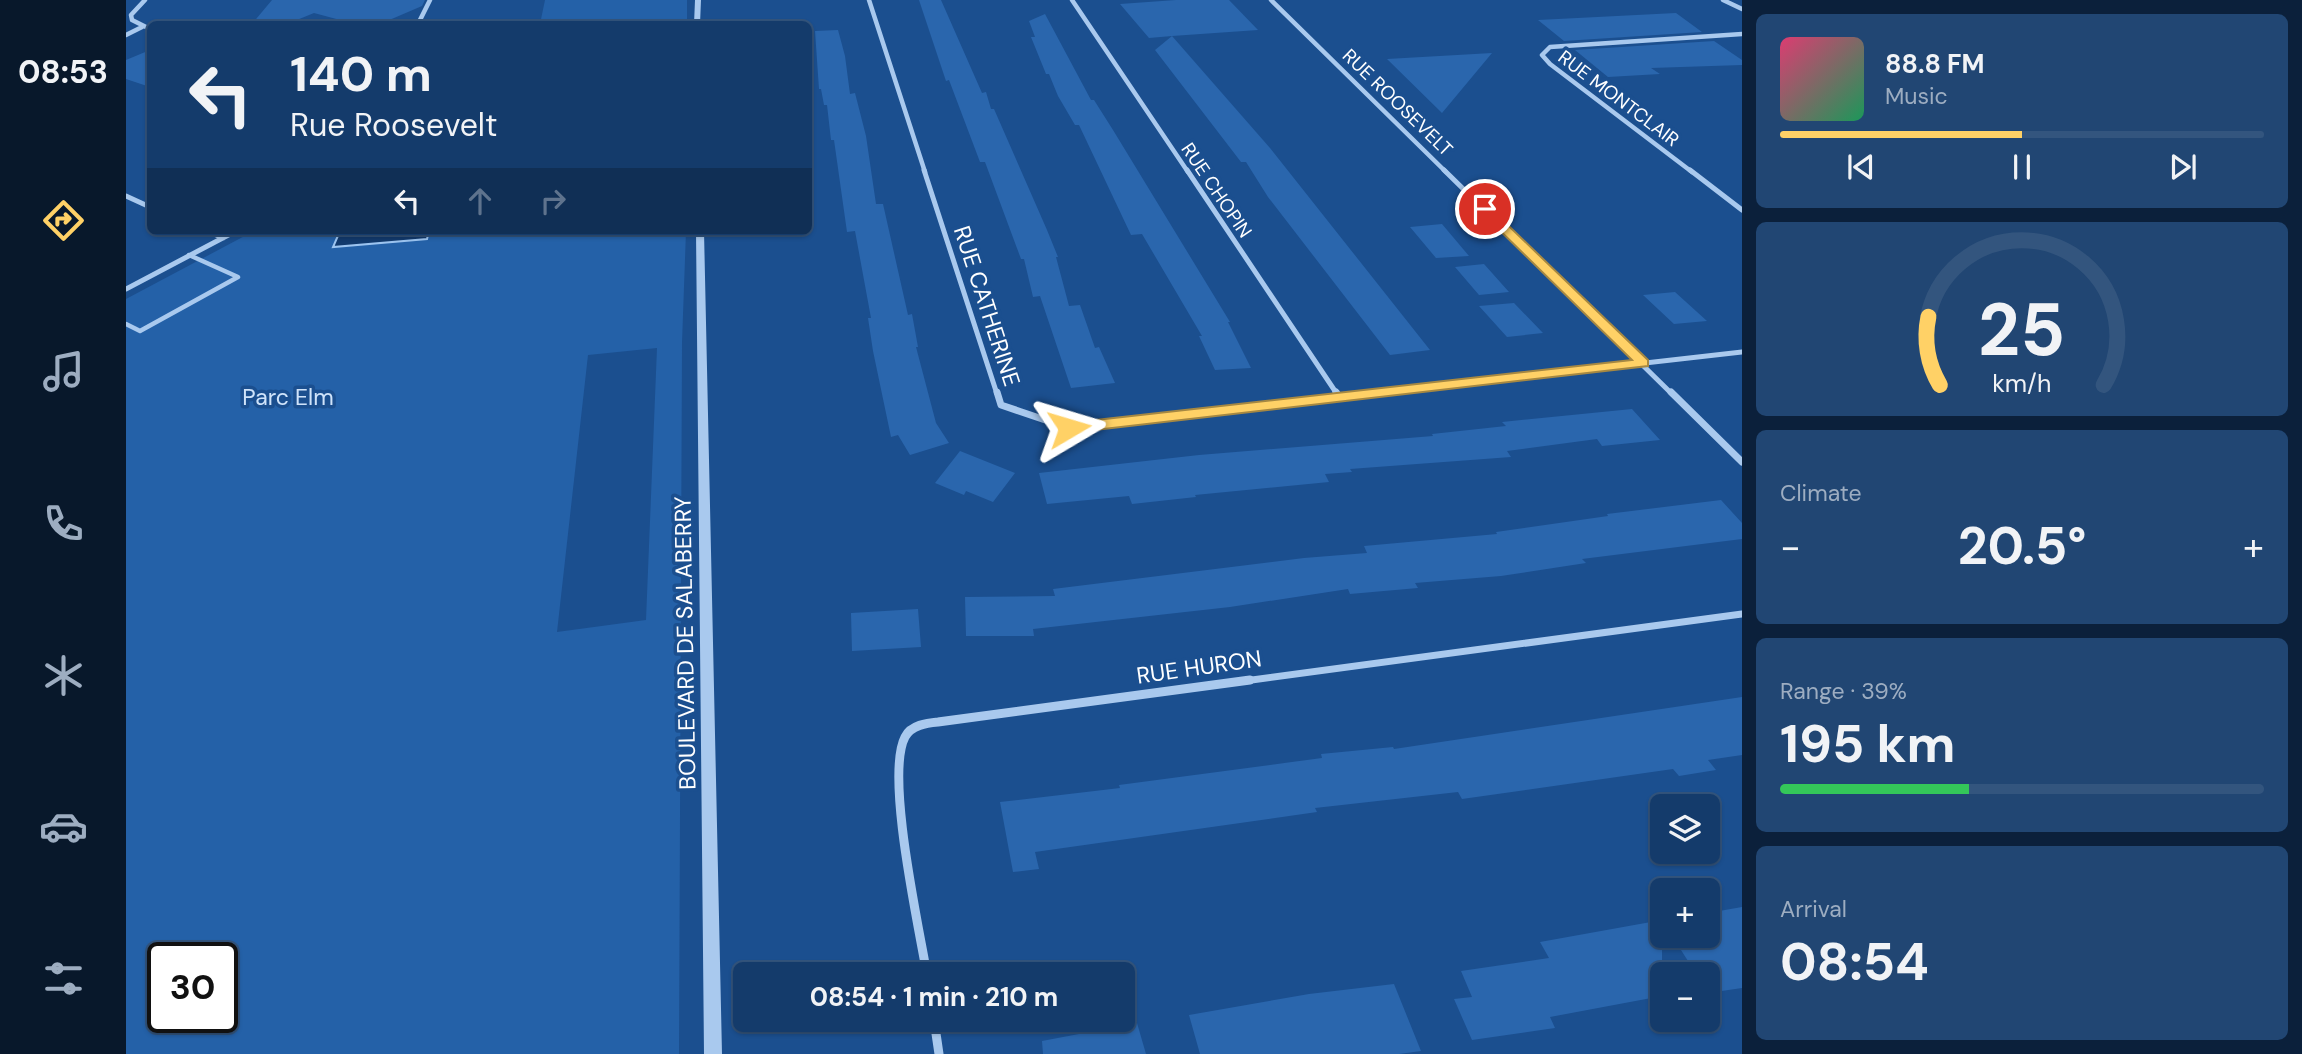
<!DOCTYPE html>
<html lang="en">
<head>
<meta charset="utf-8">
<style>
  body { margin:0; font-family:"DM Sans",sans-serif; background:#214673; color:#f1f3f6; height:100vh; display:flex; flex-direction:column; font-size:26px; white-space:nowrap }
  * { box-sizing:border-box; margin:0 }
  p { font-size:23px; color:#9dadc1 }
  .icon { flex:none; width:38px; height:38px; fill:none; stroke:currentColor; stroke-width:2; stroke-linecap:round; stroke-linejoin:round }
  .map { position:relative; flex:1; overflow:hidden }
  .details { display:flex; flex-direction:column; gap:14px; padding:14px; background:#0b203b; width:560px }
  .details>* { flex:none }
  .guide { position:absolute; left:21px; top:21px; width:665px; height:214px; border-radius:10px; box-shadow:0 2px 5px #0004,0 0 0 2px #33557e; background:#143b6b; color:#f1f3f6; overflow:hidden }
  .tools { position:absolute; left:1524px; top:794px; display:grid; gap:14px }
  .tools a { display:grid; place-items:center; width:70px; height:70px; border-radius:10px; background:#143b6b; box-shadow:0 2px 5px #0004,0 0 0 2px #33557e; font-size:35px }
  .speed { position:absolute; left:21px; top:942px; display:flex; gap:14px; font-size:35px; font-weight:700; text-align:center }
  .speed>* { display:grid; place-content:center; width:91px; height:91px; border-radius:50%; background:#143b6b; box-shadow:0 2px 5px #0004,0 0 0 2px #33557e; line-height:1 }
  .speed .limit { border:4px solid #111; border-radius:10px; background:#fff; color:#111 }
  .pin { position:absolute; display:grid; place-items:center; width:60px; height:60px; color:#fff; margin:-30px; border:4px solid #fff; border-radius:50%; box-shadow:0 2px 7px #0007 }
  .me { position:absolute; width:77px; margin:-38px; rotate:83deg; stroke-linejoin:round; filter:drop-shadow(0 0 5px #0008) }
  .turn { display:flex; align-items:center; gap:24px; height:147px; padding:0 28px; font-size:32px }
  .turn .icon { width:91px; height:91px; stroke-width:2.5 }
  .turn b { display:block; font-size:49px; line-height:60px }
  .lanes { display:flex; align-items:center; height:66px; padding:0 28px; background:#0003; justify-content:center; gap:35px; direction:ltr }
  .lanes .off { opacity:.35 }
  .big { font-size:52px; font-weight:700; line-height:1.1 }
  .details .tile { flex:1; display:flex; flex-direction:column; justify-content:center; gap:10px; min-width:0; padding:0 24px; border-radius:10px; background:#214673 }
  .details .dial { align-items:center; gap:0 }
  .dial svg { height:182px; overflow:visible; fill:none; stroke:#33557e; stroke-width:7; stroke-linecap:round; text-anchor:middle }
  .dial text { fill:#f1f3f6; stroke:none }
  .song { display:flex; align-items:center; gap:21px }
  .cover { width:84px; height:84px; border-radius:10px; background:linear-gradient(135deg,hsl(340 70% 55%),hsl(150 70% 35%)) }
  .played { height:7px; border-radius:4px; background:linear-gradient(90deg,#ffd166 50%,#33557e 50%) }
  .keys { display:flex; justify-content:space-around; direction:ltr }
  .heat { display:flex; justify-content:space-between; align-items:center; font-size:38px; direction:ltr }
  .charge { height:10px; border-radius:5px; background:linear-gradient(90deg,#34c759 39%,#33557e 0) }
  .trip { position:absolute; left:607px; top:962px; width:402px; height:70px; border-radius:10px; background:#143b6b; box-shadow:0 2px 5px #0004,0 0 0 2px #33557e; font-weight:700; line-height:70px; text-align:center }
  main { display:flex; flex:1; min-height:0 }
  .menu { display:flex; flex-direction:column; width:126px; justify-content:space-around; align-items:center; background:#08182b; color:#9dadc1 }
  .menu .icon { width:49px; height:49px }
  .menu .selected { color:#ffd166 }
  .menu b { font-size:32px; color:#f1f3f6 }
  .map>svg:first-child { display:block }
</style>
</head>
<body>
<main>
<nav class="menu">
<b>08:53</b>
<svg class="icon selected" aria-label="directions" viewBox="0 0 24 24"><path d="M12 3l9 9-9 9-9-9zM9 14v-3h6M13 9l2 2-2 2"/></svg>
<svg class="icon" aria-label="music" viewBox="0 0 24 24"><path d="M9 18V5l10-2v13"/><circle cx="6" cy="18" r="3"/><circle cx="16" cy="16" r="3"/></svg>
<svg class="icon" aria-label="phone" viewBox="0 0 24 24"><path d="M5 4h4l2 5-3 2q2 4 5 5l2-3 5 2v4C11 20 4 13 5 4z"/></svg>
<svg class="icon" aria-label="climate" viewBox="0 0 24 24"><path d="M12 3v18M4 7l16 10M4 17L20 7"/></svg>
<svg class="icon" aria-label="car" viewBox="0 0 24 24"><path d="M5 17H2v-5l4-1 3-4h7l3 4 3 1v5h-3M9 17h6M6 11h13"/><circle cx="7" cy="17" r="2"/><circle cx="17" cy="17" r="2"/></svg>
<svg class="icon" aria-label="filters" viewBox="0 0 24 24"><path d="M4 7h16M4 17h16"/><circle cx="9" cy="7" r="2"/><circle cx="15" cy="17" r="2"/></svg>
</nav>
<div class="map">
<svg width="1616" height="1054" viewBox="0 0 1616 1054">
  <rect width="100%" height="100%" fill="#1b4f8f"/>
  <path fill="#2461a8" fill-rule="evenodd" d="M419 0H561V24H414Z
    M128 231H560L556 343 553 1054H0V299ZM531 348 520 620 431 632 462 355ZM37 957H96V1017H37Z"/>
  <path fill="#123a6d" stroke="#9cc4f0" stroke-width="2" d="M214 231H303L301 239 207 247Z"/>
  <path fill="#2a66ad" d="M146 0H299L296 6 254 24H229L188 13 161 24H126Z
    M793 0H815L856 93 860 92 865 109H868L921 230 932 257H930L943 306 954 305 969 348 973 347 989 383 945 388 914 296 907 297 898 259H895L859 162H854L823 80 820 81Z
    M1050 0H1103L1132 30 1046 36 1144 148 1304 350 1264 355 1142 197 1120 162H1115L1029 50 1046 36 1023 38 994 4Z
    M1550 13 1576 32 1438 41 1412 20Z
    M919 14 965 100H968L987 130 1104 322H1102L1125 368 1089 370 1073 336H1076L1016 234 1005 235 953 125H949L932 96 923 74H920L905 37H909L903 21Z
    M712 30 719 56 724 94 729 93 740 136 750 204H757L782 315 786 314 792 347H790L810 423 823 443 784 455 772 435 765 437 747 351 742 318H745L729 231 721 232 708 140H705L701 105H698L695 89H693L689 31Z
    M1588 41 1616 60V65L1525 68 1534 74 1482 77 1449 50Z
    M24 50V87L0 79V60Z
    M1366 53 1316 113 1261 59Z
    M1316 224 1343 256 1310 258 1284 227Z
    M1358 264 1383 292 1353 295 1329 267Z
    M1549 292 1581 321 1548 324 1517 295Z
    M1388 303 1417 333 1381 337 1353 306Z
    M1506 409 1534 440 1476 446 1471 439 1381 451 1385 457 1224 469 1226 472 1199 474 1203 482 1069 495 1070 497 1006 504 1003 496 921 504 913 473 1073 455 1307 436 1306 434 1380 426 1376 422Z
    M834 451 889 473 867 502 840 491 838 495 809 483Z
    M1595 500 1616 523V539L1456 559 1460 563 1375 576 1289 583 1292 588 1224 594 1222 589 1104 607 907 629 908 636H840L839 597 929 596 927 589 1178 558 1241 553 1238 546 1371 534 1370 532 1482 516 1481 514Z
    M792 609 795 647 726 651 725 613Z
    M1616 697V755L1582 760 1590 770 1553 776 1547 769 1336 799 1332 792 1189 808 1191 812 909 852 913 869 887 872 874 802 994 788 993 785 1196 758 1195 754 1267 747 1268 749Z
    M1616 907V988L1582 993V975H1571L1546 936H1582V913Z
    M1536 920V996L1424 1017 1429 1028 1346 1040 1328 999 1346 997 1335 971 1423 958 1414 942Z
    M1268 984 1295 1051 1273 1054H1074L1063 1015 1183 994Z
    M1011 1023 1020 1054H917L916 1041Z"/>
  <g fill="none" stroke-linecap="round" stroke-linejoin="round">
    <path stroke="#a9c9ee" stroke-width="4.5" d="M0 324 14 331 112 277 63 255"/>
    <path stroke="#a9c9ee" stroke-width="4.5" d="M19 0 5 15 6 20 24 29
      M743 0 799 172
      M946 0 1062 172
      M1145 0 1320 172
      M1597 0 1616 9
      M292 24 304 0
      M0 35 16 27
      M1566 172 1424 64 1416 55 1424 47 1616 34"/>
    <path stroke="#a9c9ee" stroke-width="5" d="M798 170 871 394
      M1061 170 1211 394
      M1318 170 1546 394
      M1564 170 1616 210
      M0 196 24 207
      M81 231 97 238
      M0 289 110 231
      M1246 394 1616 352"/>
    <path stroke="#a9c9ee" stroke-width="7" d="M871 392 875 405 943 428 1262 392
      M1210 392 1213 396
      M1545 392 1616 462
      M1111 682 1616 614"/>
    <path stroke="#a9c9ee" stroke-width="9" d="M801 975C793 927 759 775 779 737 785 725 801 723 812 722L1124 680
      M808 1020 813 1054"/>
    <path fill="#a9c9ee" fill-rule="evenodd" d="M569 0H575L574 24H568Z
      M570 231H578L596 1054H578Z"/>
  </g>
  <path fill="#ffd166" stroke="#a68842" stroke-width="2" d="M1355 207H1363L1522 360V366L943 433 935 428 943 423 1506 360 1355 212Z"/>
  <g text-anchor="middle" stroke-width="7" stroke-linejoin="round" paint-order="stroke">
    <g font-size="19" fill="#fff" stroke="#1b4f8f">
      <text transform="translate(1493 98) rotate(37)" y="7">RUE MONTCLAIR</text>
      <text transform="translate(1272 102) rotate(44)" y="7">RUE ROOSEVELT</text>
      <text transform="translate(1091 190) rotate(56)" y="7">RUE CHOPIN</text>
    </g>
    <g font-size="23" fill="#fff" stroke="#1b4f8f">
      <text transform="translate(861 306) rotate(72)" y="8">RUE CATHERINE</text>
      <text transform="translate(559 643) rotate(-91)" y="8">BOULEVARD DE SALABERRY</text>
      <text transform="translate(1073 667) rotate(-8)" y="8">RUE HURON</text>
    </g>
    <g font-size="23" fill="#cfe3fa" stroke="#1b4f8f">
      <text x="162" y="405">Parc Elm</text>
    </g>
  </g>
</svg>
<div class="tools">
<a><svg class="icon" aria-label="layers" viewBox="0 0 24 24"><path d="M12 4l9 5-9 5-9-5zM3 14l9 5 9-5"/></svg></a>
<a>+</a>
<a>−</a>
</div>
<div class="speed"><div class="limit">30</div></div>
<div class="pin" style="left:1359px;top:209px;background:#d93025"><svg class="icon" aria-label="arrive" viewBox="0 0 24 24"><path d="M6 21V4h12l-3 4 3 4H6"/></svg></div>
<svg class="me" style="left:943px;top:428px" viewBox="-20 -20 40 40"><path d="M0-17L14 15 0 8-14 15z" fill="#ffd166" stroke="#fff" stroke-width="4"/></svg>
<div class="trip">08:54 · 1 min · 210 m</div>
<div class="guide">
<div class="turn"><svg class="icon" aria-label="left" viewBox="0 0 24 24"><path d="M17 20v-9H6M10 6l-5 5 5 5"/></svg><div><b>140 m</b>Rue Roosevelt</div></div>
<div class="lanes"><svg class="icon" aria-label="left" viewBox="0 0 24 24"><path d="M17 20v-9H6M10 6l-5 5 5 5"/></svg><svg class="icon off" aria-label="ahead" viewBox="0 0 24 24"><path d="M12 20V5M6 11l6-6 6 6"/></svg><svg class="icon off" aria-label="right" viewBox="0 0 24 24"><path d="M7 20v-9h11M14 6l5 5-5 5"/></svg></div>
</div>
</div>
<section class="details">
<div class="tile">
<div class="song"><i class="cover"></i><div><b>88.8 FM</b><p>Music</p></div></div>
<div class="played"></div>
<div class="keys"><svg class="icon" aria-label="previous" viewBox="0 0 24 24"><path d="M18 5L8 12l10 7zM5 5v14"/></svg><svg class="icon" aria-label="pause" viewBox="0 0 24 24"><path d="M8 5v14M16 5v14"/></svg><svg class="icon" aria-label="next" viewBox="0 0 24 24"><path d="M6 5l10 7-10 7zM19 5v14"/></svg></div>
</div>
<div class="tile dial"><svg viewBox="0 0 100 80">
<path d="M14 69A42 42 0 1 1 86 69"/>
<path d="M14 69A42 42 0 0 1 9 39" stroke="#ffd166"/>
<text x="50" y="56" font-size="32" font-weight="700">25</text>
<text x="50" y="72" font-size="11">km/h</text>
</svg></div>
<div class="tile"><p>Climate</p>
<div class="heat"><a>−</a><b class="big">20.5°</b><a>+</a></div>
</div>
<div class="tile"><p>Range · 39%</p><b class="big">195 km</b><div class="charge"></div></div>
<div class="tile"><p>Arrival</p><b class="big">08:54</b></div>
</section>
</main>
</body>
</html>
